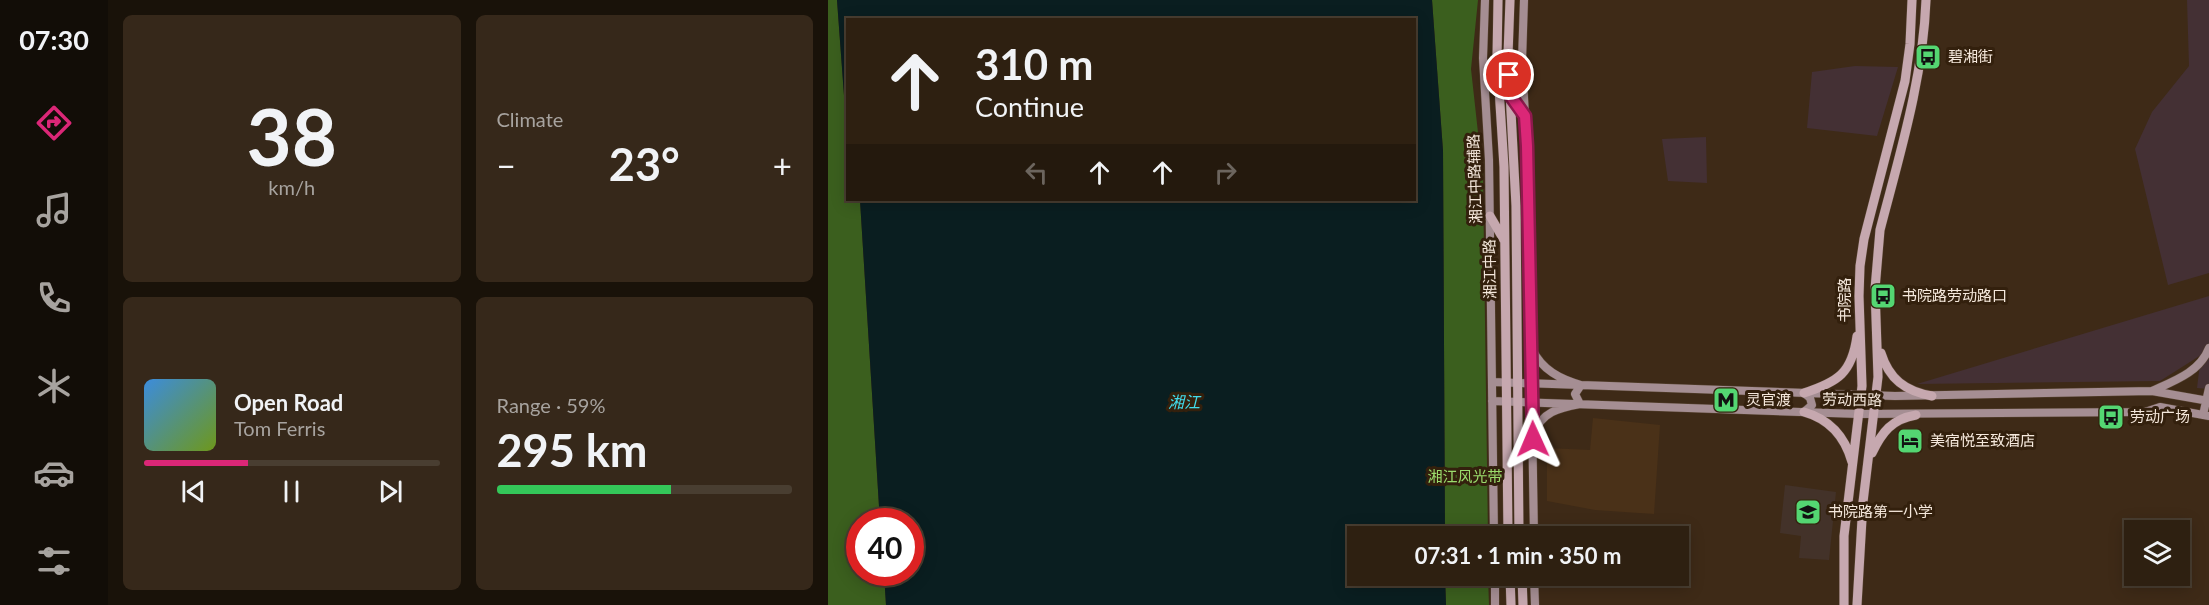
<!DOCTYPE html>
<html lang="en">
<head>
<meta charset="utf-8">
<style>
  body { margin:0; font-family:Lato,"Noto Sans SC",sans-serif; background:#36281a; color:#f1f3f6; height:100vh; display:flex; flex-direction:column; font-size:22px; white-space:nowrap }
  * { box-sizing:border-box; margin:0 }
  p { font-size:20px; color:#a7a39f }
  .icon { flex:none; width:33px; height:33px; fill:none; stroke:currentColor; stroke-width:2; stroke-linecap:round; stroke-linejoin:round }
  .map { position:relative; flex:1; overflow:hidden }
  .details { display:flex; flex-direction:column; gap:15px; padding:15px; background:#191209; width:720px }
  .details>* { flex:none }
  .hud { position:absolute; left:18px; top:18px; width:570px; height:183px; border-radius:0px; box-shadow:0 3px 15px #0003,0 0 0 2px #493e31; background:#2e2011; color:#f1f3f6; overflow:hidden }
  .tools { position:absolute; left:1296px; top:520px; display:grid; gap:12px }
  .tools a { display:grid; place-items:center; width:66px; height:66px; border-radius:0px; background:#2e2011; box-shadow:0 3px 15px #0003,0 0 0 2px #493e31; font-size:30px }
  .speed { position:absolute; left:18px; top:508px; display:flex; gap:12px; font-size:30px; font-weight:700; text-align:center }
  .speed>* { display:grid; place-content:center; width:78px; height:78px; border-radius:50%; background:#2e2011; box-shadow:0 3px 15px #0003,0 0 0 2px #493e31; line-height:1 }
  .speed .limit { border:9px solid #d22; background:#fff; color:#111 }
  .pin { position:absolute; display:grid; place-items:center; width:51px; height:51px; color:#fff; margin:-26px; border:3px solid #fff; border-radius:50%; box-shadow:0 2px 6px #0007 }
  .me { position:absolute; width:66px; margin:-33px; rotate:359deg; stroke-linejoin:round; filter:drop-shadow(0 0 4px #0008) }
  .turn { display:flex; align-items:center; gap:21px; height:126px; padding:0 30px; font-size:27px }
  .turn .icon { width:78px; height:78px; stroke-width:2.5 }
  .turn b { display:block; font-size:42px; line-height:51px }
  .lanes { display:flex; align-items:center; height:57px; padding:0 30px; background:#0003; justify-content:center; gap:30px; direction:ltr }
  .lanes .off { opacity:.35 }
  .big { font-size:45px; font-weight:700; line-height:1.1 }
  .details .tile { flex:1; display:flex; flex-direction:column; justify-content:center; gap:9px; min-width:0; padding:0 21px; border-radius:9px; background:#36281a }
  .details .dial { align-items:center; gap:0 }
  .dial b { font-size:78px; line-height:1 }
  .song { display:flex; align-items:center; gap:18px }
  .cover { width:72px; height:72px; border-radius:9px; background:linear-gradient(135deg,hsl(210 70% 55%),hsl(80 70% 35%)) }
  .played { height:6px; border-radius:3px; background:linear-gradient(90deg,#db2777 35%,#493e31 35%) }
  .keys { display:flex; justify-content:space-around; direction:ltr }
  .heat { display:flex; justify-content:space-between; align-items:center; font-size:33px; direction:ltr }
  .charge { height:9px; border-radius:4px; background:linear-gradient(90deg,#34c759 59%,#493e31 0) }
  .details .tiles { flex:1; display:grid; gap:15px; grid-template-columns:repeat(2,1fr) }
  .trip { position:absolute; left:519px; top:526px; width:342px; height:60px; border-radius:0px; background:#2e2011; box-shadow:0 3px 15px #0003,0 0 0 2px #493e31; font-weight:700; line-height:60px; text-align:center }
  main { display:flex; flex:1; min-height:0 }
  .dock { display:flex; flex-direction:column; width:108px; justify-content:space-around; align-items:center; background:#120d07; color:#a7a39f }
  .dock .icon { width:42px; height:42px }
  .dock .on { color:#db2777 }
  .dock b { font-size:27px; color:#f1f3f6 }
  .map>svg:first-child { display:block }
</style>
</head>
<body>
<main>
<nav class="dock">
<b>07:30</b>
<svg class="icon on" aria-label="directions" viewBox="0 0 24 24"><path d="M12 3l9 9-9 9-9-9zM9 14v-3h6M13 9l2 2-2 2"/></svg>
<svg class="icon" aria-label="music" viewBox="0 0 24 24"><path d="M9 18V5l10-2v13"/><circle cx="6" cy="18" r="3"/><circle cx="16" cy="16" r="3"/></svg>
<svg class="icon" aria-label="phone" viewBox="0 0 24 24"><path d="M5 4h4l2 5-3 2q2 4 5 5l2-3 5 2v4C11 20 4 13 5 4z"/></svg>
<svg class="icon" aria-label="climate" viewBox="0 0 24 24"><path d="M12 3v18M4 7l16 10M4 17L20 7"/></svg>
<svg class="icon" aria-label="car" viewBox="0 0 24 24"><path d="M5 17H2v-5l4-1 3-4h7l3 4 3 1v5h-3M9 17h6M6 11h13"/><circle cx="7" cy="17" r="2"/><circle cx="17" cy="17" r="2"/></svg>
<svg class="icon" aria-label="filters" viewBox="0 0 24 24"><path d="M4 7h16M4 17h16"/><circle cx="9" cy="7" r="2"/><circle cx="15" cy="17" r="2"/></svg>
</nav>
<section class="details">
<div class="tiles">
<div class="tile dial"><b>38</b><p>km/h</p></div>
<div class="tile"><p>Climate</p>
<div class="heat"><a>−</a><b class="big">23°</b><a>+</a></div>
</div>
<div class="tile">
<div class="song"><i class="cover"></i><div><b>Open Road</b><p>Tom Ferris</p></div></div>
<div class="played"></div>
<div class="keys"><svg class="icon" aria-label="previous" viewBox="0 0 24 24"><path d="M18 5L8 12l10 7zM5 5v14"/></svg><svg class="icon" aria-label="pause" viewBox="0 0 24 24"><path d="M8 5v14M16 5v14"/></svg><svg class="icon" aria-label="next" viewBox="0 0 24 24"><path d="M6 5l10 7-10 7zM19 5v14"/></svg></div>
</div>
<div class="tile"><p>Range · 59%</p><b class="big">295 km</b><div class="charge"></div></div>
</div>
</section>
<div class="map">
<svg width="1381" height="605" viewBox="0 0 1381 605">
  <rect width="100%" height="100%" fill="#3e2a17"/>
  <path fill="#443034" d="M1359 0H1381V273L1340 285 1307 149 1324 112 1361 66Z
    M1027 66 1070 67 1049 136 979 128 984 72Z
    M878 137 879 183 840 181 834 139Z
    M1381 296V389L1369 388 1373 355 1332 381 1089 384Z"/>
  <path fill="#4a3118" d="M765 418 832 425 826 514 767 510 719 501V448L762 450Z"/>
  <path fill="#433229" d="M957 485 1008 492 1001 560 971 558 973 536 952 533Z"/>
  <path fill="#3b5f1e" d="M0 0H9L16 95 19 113 20 200H32L52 522H32V573H56L58 605H0Z
    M604 0H650L643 69 655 178 660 537H617L615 151Z
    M617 576H660L661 605H618Z"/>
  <path fill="#0a1e20" d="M9 0H604L615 151 617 537H530V576H617L618 605H58L56 573H82V522H52L32 200H586V20H20L19 113 16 95Z"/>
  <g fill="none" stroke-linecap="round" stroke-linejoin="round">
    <g stroke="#584533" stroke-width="9">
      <path id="secondary" d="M657 0 655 58 661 160 666 537
        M696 0 694 61 700 170 706 537
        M704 349C714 370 732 379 753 385L747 394 752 404C731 408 713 412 706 434
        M664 382 1067 396 1324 391 1381 401
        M1324 391C1346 381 1372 372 1381 348
        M664 401 1031 414 1317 412 1332 407 1381 416
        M976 412 984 405 982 398 976 393
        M1375 415 1381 388
        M667 576V605
        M706 576 707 605"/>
    </g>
    <g stroke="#584533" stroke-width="10">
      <path id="primary" d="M670 0 669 57 676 167 680 537
        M682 0 680 55 688 206 691 537
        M683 96 697 116
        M662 216 676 240
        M1053 353C1061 379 1077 391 1104 396
        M976 393C1010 382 1024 373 1029 336
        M976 412C1001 419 1017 437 1024 462
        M1044 453C1054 432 1064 419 1088 415
        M682 576 683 605
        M694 576 695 605
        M1016 605V536L1034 386 1031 296 1032 266 1036 239 1077 81 1082 44 1084 0
        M1029 605 1035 502 1050 377 1047 289 1052 230C1072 153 1095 79 1098 0"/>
    </g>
    <use href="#secondary" stroke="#a58e93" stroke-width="8"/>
    <use href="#primary" stroke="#c6a8af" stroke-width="9"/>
  </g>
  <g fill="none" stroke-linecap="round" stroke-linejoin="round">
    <g stroke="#8e194d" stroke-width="15">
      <path id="route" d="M681 75 682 95 697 116 699 146 705 439"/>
    </g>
    <use href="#route" stroke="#db2777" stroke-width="10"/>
  </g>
  <defs>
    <g id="bus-square" transform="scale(1.35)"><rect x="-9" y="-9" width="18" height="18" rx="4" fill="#54d672" stroke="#33200d"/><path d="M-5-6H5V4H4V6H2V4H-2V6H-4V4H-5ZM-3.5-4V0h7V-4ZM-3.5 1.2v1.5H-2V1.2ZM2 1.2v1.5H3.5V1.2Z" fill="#111"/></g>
    <g id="metro-square" transform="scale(1.35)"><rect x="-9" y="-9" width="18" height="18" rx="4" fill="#54d672" stroke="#33200d"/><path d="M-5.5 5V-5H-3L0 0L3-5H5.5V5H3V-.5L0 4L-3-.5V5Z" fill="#111"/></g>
    <g id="hotel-square" transform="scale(1.35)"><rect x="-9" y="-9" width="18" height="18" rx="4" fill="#54d672" stroke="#33200d"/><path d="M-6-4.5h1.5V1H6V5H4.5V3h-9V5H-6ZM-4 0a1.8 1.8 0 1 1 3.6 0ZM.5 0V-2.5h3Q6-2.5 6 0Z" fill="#111"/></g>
    <g id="school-square" transform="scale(1.35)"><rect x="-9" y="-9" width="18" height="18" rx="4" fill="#54d672" stroke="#33200d"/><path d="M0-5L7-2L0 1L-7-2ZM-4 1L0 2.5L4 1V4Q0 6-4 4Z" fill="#111"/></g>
  </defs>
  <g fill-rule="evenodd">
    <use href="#bus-square" x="1100" y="57"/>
    <use href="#bus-square" x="1055" y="296"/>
    <use href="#metro-square" x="898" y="400"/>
    <use href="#bus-square" x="1283" y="417"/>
    <use href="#hotel-square" x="1082" y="441"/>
    <use href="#school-square" x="980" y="512"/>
  </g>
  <g text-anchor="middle" stroke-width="6" stroke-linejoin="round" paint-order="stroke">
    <g font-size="15" fill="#f5e8dc" stroke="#33200d" text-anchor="start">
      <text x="1120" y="62">碧湘街</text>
      <text x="1074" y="301">书院路劳动路口</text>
      <text x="918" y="405">灵官渡</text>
      <text x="1302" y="422">劳动广场</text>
      <text x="1102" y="446">美宿悦至致酒店</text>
      <text x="1000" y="517">书院路第一小学</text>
    </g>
    <g font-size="15" fill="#f5e8dc" stroke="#33200d">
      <text transform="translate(647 179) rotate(-92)" y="5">湘江中路辅路</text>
      <text transform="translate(662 269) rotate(-91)" y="5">湘江中路</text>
      <text transform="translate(1017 300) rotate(-90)" y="5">书院路</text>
      <text transform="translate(1024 400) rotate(1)" y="5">劳动西路</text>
    </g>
    <g font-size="15" fill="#9bdc6c" stroke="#33200d">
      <text x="637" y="482">湘江风光带</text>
    </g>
    <g font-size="16" font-style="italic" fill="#41dcec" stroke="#33200d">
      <text x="356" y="408">湘江</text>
    </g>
  </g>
</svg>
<div class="tools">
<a><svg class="icon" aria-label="layers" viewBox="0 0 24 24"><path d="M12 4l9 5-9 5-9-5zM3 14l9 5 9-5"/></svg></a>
</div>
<div class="speed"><div class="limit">40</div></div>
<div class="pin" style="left:681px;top:75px;background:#d93025"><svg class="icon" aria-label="arrive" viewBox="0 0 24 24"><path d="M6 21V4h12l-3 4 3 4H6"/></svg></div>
<svg class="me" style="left:705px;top:439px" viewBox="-20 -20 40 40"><path d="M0-17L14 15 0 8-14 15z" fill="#db2777" stroke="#fff" stroke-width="4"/></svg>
<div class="trip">07:31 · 1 min · 350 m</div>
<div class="hud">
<div class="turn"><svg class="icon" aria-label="ahead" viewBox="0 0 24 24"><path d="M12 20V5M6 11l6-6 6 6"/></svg><div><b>310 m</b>Continue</div></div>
<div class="lanes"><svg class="icon off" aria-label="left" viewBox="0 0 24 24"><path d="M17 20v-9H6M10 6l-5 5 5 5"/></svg><svg class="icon" aria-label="ahead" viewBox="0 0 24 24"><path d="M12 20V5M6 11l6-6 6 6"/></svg><svg class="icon" aria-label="ahead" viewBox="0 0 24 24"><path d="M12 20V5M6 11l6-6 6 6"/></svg><svg class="icon off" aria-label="right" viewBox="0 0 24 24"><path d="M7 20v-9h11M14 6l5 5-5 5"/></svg></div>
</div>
</div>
</main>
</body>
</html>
